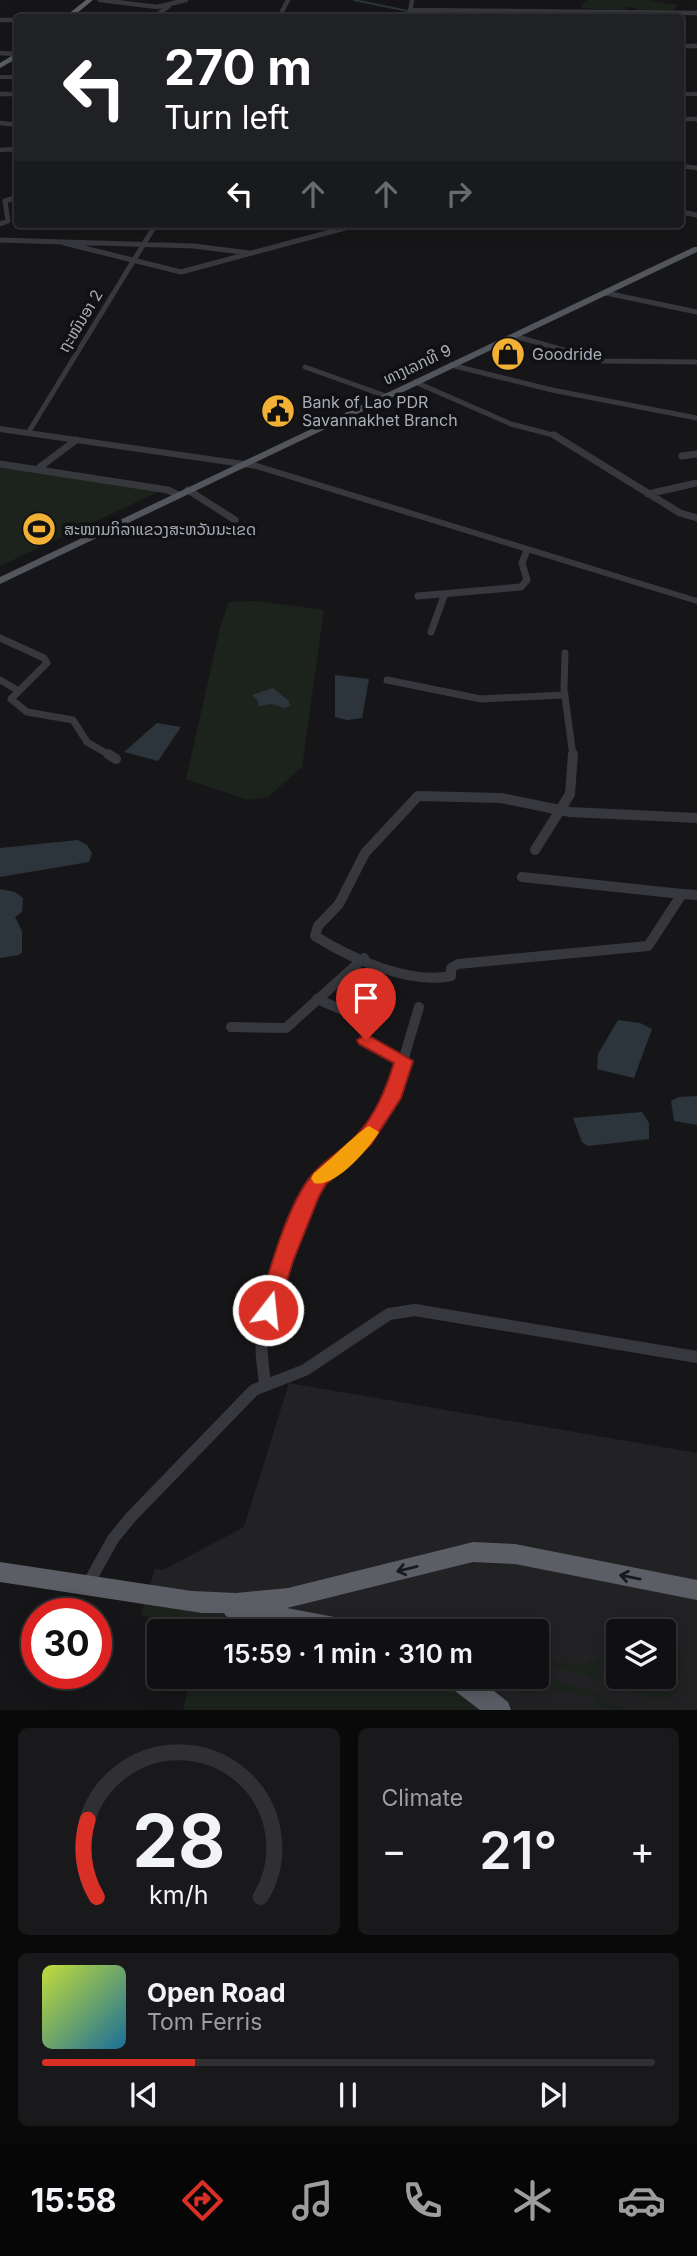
<!DOCTYPE html>
<html lang="en">
<head>
<meta charset="utf-8">
<style>
  body { margin:0; font-family:Inter,"Noto Sans Lao",sans-serif; background:#19191b; color:#f1f3f6; height:100vh; display:flex; flex-direction:column; font-size:26px; white-space:nowrap }
  * { box-sizing:border-box; margin:0 }
  p { font-size:23px; color:#9c9d9f }
  .icon { flex:none; width:38px; height:38px; fill:none; stroke:currentColor; stroke-width:2; stroke-linecap:round; stroke-linejoin:round }
  .map { position:relative; height:1710px; overflow:hidden }
  .drawer { display:flex; flex-direction:column; gap:18px; padding:18px; background:#09090a; flex:1 }
  .drawer>* { flex:none }
  .guide { position:absolute; left:14px; top:14px; width:670px; height:214px; border-radius:7px; box-shadow:0 4px 18px #0003,0 0 0 2px #303032; background:#202124; color:#fff; overflow:hidden }
  .fabs { position:absolute; left:606px; top:1619px; display:grid; gap:14px }
  .fabs a { display:grid; place-items:center; width:70px; height:70px; border-radius:7px; background:#101012; box-shadow:0 4px 18px #0003,0 0 0 2px #303032; font-size:35px }
  .speed { position:absolute; left:21px; top:1598px; display:flex; gap:14px; font-size:35px; font-weight:700; text-align:center }
  .speed>* { display:grid; place-content:center; width:91px; height:91px; border-radius:50%; background:#101012; box-shadow:0 4px 18px #0003,0 0 0 2px #303032; line-height:1 }
  .speed .limit { border:10px solid #d22; background:#fff; color:#111 }
  .pin { position:absolute; display:grid; place-items:center; width:60px; height:60px; color:#fff; margin:-72px -30px; border-radius:50% 50% 50% 0; rotate:-45deg; box-shadow:0 0 7px #0007 }
  .pin .icon { rotate:45deg }
  .me { position:absolute; width:77px; margin:-38px; rotate:16deg; stroke-linejoin:round; filter:drop-shadow(0 0 5px #0008) }
  .turn { display:flex; align-items:center; gap:24px; height:147px; padding:0 35px; font-size:32px }
  .turn .icon { width:91px; height:91px; stroke-width:2.5 }
  .turn b { display:block; font-size:49px; line-height:60px }
  .lanes { display:flex; align-items:center; height:66px; padding:0 35px; background:#0003; justify-content:center; gap:35px; direction:ltr }
  .lanes .off { opacity:.35 }
  .big { font-size:52px; font-weight:600; line-height:1.1 }
  .drawer .tile { flex:1; display:flex; flex-direction:column; justify-content:center; gap:10px; min-width:0; padding:0 24px; border-radius:10px; background:#19191b }
  .drawer .dial { align-items:center; gap:0 }
  .dial svg { height:182px; overflow:visible; fill:none; stroke:#303032; stroke-width:7; stroke-linecap:round; text-anchor:middle }
  .dial text { fill:#f1f3f6; stroke:none }
  .song { display:flex; align-items:center; gap:21px }
  .cover { width:84px; height:84px; border-radius:10px; background:linear-gradient(135deg,hsl(70 70% 55%),hsl(200 70% 35%)) }
  .played { height:7px; border-radius:4px; background:linear-gradient(90deg,#d93025 25%,#303032 25%) }
  .keys { display:flex; justify-content:space-around; direction:ltr }
  .heat { display:flex; justify-content:space-between; align-items:center; font-size:38px; direction:ltr }
  .drawer .tiles { flex:1; display:grid; gap:18px; grid-template-columns:1fr 1fr }
  .tile:last-child { grid-column:span 2 }
  .trip { position:absolute; left:147px; top:1619px; width:402px; height:70px; border-radius:7px; background:#101012; box-shadow:0 4px 18px #0003,0 0 0 2px #303032; font-weight:600; line-height:70px; text-align:center }
  .menu { display:flex; height:112px; justify-content:space-around; align-items:center; background:#060607; color:#9c9d9f }
  .menu .icon { width:49px; height:49px }
  .menu .current { color:#d93025 }
  .menu b { font-size:32px; color:#f1f3f6 }
  .map>svg:first-child { display:block }
</style>
</head>
<body>
<div class="map">
<svg width="697" height="1710" viewBox="0 0 697 1710">
  <rect width="100%" height="100%" fill="#161618"/>
  <path fill="#222225" fill-rule="evenodd" d="M289 1383 697 1453V1710H183L188 1691 180 1677 537 1676V1631H159V1639L147 1616 141 1615 155 1568 163 1570 244 1527ZM618 1631H663V1676H618Z"/>
  <path fill="#1c231d" d="M588 0H649L677 5 673 12H636L635 8 625 7 627 11 582 8 581 5Z
    M0 466 142 487 158 492 0 566Z
    M257 601 324 610 302 767 268 797 248 800 186 779 220 628 229 602Z
    M145 1601 184 1608 181 1617 195 1621 198 1612 293 1631H159V1639L147 1616 141 1615Z
    M663 1640 675 1646 682 1656 678 1692C657 1705 635 1696 622 1677L663 1676Z
    M599 1657 603 1683 590 1676 537 1663V1658C557 1662 581 1668 599 1657Z
    M537 1675 592 1691 625 1710 596 1708 597 1697 532 1685 531 1693 513 1689 497 1677Z
    M180 1677H431L478 1710H183L188 1691Z"/>
  <path fill="#2c353c" d="M335 675 369 679 362 718 347 720 335 717Z
    M273 688 289 701 290 706 285 708 271 704 258 706V701L252 695Z
    M157 723 181 727 158 761 124 752Z
    M78 840 87 845 92 853 89 862 0 877V848Z
    M0 889 15 892 23 898 22 912 15 917 22 931V952L19 955 0 958Z
    M618 1020 640 1023 652 1029 634 1078 597 1069 598 1054Z
    M697 1096V1125L674 1121 671 1101 679 1097Z
    M642 1112 649 1123V1139L588 1146 582 1142 573 1118Z"/>
  <g fill="none" stroke-linecap="round" stroke-linejoin="round">
    <path stroke="#2c353c" stroke-width="2" d="M354 0 408 11"/>
    <path stroke="#37383d" stroke-width="4.5" d="M100 0 157 7 186 0
      M169 6 158 14 231 18
      M410 10 697 13
      M280 15 321 18
      M279 17 288 0
      M409 18 412 0
      M0 20H18
      M681 46H697
      M0 53 17 54
      M0 94H18
      M681 119H697
      M0 123 18 125
      M0 150 18 149
      M681 166 697 168"/>
    <path stroke="#37383d" stroke-width="5" d="M681 212 697 215
      M0 224 8 221 5 201 18 197
      M0 240 194 246 249 253
      M64 243 181 272 360 224
      M606 293 697 312
      M514 336 603 361 697 362
      M451 365 552 390 697 418
      M305 367 386 396
      M415 382 511 424 557 436
      M28 433 156 224"/>
    <path stroke="#37383d" stroke-width="7" d="M554 435 680 513 697 518
      M682 456 697 454
      M0 464 168 490 178 495
      M40 467 76 440
      M188 490 235 520
      M648 494 697 483
      M418 596 521 587 527 580 522 563 527 550
      M431 632 444 596
      M0 638 44 658 47 663 11 699 27 712 73 720 87 742 111 756
      M565 653 564 689 573 756
      M0 680 19 691
      M387 680 481 699 563 695"/>
    <path stroke="#37383d" stroke-width="10" d="M108 754 116 759
      M697 818 570 812 501 798 418 796 365 853 339 904 318 926 315 936C350 958 409 985 451 976V968L458 964 648 946 682 894 697 895
      M535 850 570 794 573 754
      M522 877 682 894
      M317 999 368 1021 366 1040 404 1061
      M231 1027 286 1028 364 958
      M328 1171 364 1139 392 1098 419 1007"/>
    <path stroke="#37383d" stroke-width="12" d="M265 1384C264 1370 260 1354 262 1340 267 1298 298 1197 330 1169
      M88 1584 113 1539 131 1517 254 1390 305 1370 389 1314 415 1310 697 1357"/>
    <path fill="#37383d" fill-rule="evenodd" d="M0 75H18V79H0Z
      M681 92H697V96H681Z
      M0 426 257 463 697 598V604L256 469 0 432Z"/>
    <path fill="#53555c" fill-rule="evenodd" d="M694 247H697V252L0 584V577Z"/>
    <path fill="#5b5e65" fill-rule="evenodd" d="M86 0H93L71 18H63Z
      M18 52V58L0 68V63Z
      M473 1542 515 1544 697 1580V1600L515 1564 473 1562 287 1608 350 1620 358 1623 362 1631H294L234 1620 226 1616 224 1613H202L0 1582V1562L192 1591 236 1593 288 1588Z
      M443 1676H475L508 1702 511 1710H480L446 1684Z"/>
  </g>
  <defs><path id="oneway-shaft" d="M-6 0H5M1.5-3L5.5 0L1.5 3" fill="none" stroke-width="1.6" stroke-linecap="round" stroke-linejoin="round" transform="scale(1.75)"/></defs>
  <g stroke="#18191b">
    <use href="#oneway-shaft" transform="translate(407 1569) rotate(166)"/>
    <use href="#oneway-shaft" transform="translate(630 1577) rotate(-169)"/>
  </g>
  <path fill="#d93025" stroke="#8d1f18" stroke-width="2" d="M366 1034 413 1061 401 1098 371 1144 326 1184 319 1196 293 1261 278 1310 275 1316H261L258 1310C269 1272 287 1205 312 1175 325 1159 344 1150 357 1135 376 1114 386 1089 394 1063L359 1044 357 1040Z"/>
  <path fill="#f59e0b" d="M369 1126 379 1132C369 1149 334 1189 314 1183L311 1178 314 1173C325 1165 362 1128 369 1126Z"/>
  <defs>
    <g id="shop-disc" transform="scale(1.75)"><circle r="9.5" fill="#f2b134" stroke="#111113"/><path d="M-5-2.5h2.3a2.7 3.5 0 0 1 5.4 0H5L5.5 6h-11ZM-1.5-2.5h3a1.5 2.3 0 0 0-3 0Z" fill="#111"/></g>
    <g id="civic-disc" transform="scale(1.75)"><circle r="9.5" fill="#f2b134" stroke="#111113"/><path d="M-.6-6.5H3V-4.5H.6V-3L4-1V1h2V6H-6V1h2V-1L-.6-3ZM-1.2 2.5V6h2.4V2.5Z" fill="#111"/></g>
    <g id="stadium-disc" transform="scale(1.75)"><circle r="9.5" fill="#f2b134" stroke="#111113"/><path d="M0-5a6.5 5 0 1 0 0 10a6.5 5 0 1 0 0-10ZM-3.5-1.8h7v3.6h-7Z" fill="#111"/></g>
  </defs>
  <g fill-rule="evenodd">
    <use href="#shop-disc" x="508" y="354"/>
    <use href="#civic-disc" x="278" y="411"/>
    <use href="#stadium-disc" x="39" y="529"/>
  </g>
  <g text-anchor="middle" stroke-width="7" stroke-linejoin="round" paint-order="stroke">
    <g font-size="16" fill="#a8adb8" stroke="#111113">
      <text transform="translate(80 321) rotate(-59)" y="6">ຖະໜົນອາ 2</text>
      <text transform="translate(417 364) rotate(-25)" y="6">ທາງເລກທີ 9</text>
    </g>
    <g font-size="16" fill="#a8adb8" stroke="#111113" text-anchor="start">
      <text x="532" y="360">Goodride</text>
      <text x="302" y="408">Bank of Lao PDR<tspan x="302" dy="18">Savannakhet Branch</tspan></text>
      <text x="64" y="535">ສະໜາມກິລາແຂວງສະຫວັນນະເຂດ</text>
    </g>
  </g>
</svg>
<div class="fabs">
<a><svg class="icon" aria-label="layers" viewBox="0 0 24 24"><path d="M12 4l9 5-9 5-9-5zM3 14l9 5 9-5"/></svg></a>
</div>
<div class="speed"><div class="limit">30</div></div>
<div class="pin" style="left:366px;top:1040px;background:#d93025"><svg class="icon" aria-label="arrive" viewBox="0 0 24 24"><path d="M6 21V4h12l-3 4 3 4H6"/></svg></div>
<svg class="me" style="left:268px;top:1310px" viewBox="-20 -20 40 40"><circle r="17" fill="#d93025" stroke="#fff" stroke-width="3"/><path d="M0-11L8 9 0 5-8 9z" fill="#fff"/></svg>
<div class="trip">15:59 · 1 min · 310 m</div>
<div class="guide">
<div class="turn"><svg class="icon" aria-label="left" viewBox="0 0 24 24"><path d="M17 20v-9H6M10 6l-5 5 5 5"/></svg><div><b>270 m</b>Turn left</div></div>
<div class="lanes"><svg class="icon" aria-label="left" viewBox="0 0 24 24"><path d="M17 20v-9H6M10 6l-5 5 5 5"/></svg><svg class="icon off" aria-label="ahead" viewBox="0 0 24 24"><path d="M12 20V5M6 11l6-6 6 6"/></svg><svg class="icon off" aria-label="ahead" viewBox="0 0 24 24"><path d="M12 20V5M6 11l6-6 6 6"/></svg><svg class="icon off" aria-label="right" viewBox="0 0 24 24"><path d="M7 20v-9h11M14 6l5 5-5 5"/></svg></div>
</div>
</div>
<section class="drawer">
<div class="tiles">
<div class="tile dial"><svg viewBox="0 0 100 80">
<path d="M14 69A42 42 0 1 1 86 69"/>
<path d="M14 69A42 42 0 0 1 10 35" stroke="#d93025"/>
<text x="50" y="56" font-size="32" font-weight="700">28</text>
<text x="50" y="72" font-size="11">km/h</text>
</svg></div>
<div class="tile"><p>Climate</p>
<div class="heat"><a>−</a><b class="big">21°</b><a>+</a></div>
</div>
<div class="tile">
<div class="song"><i class="cover"></i><div><b>Open Road</b><p>Tom Ferris</p></div></div>
<div class="played"></div>
<div class="keys"><svg class="icon" aria-label="previous" viewBox="0 0 24 24"><path d="M18 5L8 12l10 7zM5 5v14"/></svg><svg class="icon" aria-label="pause" viewBox="0 0 24 24"><path d="M8 5v14M16 5v14"/></svg><svg class="icon" aria-label="next" viewBox="0 0 24 24"><path d="M6 5l10 7-10 7zM19 5v14"/></svg></div>
</div>
</div>
</section>
<nav class="menu">
<b>15:58</b>
<svg class="icon current" aria-label="directions" viewBox="0 0 24 24"><path d="M12 3l9 9-9 9-9-9zM9 14v-3h6M13 9l2 2-2 2"/></svg>
<svg class="icon" aria-label="music" viewBox="0 0 24 24"><path d="M9 18V5l10-2v13"/><circle cx="6" cy="18" r="3"/><circle cx="16" cy="16" r="3"/></svg>
<svg class="icon" aria-label="phone" viewBox="0 0 24 24"><path d="M5 4h4l2 5-3 2q2 4 5 5l2-3 5 2v4C11 20 4 13 5 4z"/></svg>
<svg class="icon" aria-label="climate" viewBox="0 0 24 24"><path d="M12 3v18M4 7l16 10M4 17L20 7"/></svg>
<svg class="icon" aria-label="car" viewBox="0 0 24 24"><path d="M5 17H2v-5l4-1 3-4h7l3 4 3 1v5h-3M9 17h6M6 11h13"/><circle cx="7" cy="17" r="2"/><circle cx="17" cy="17" r="2"/></svg>
</nav>
</body>
</html>
